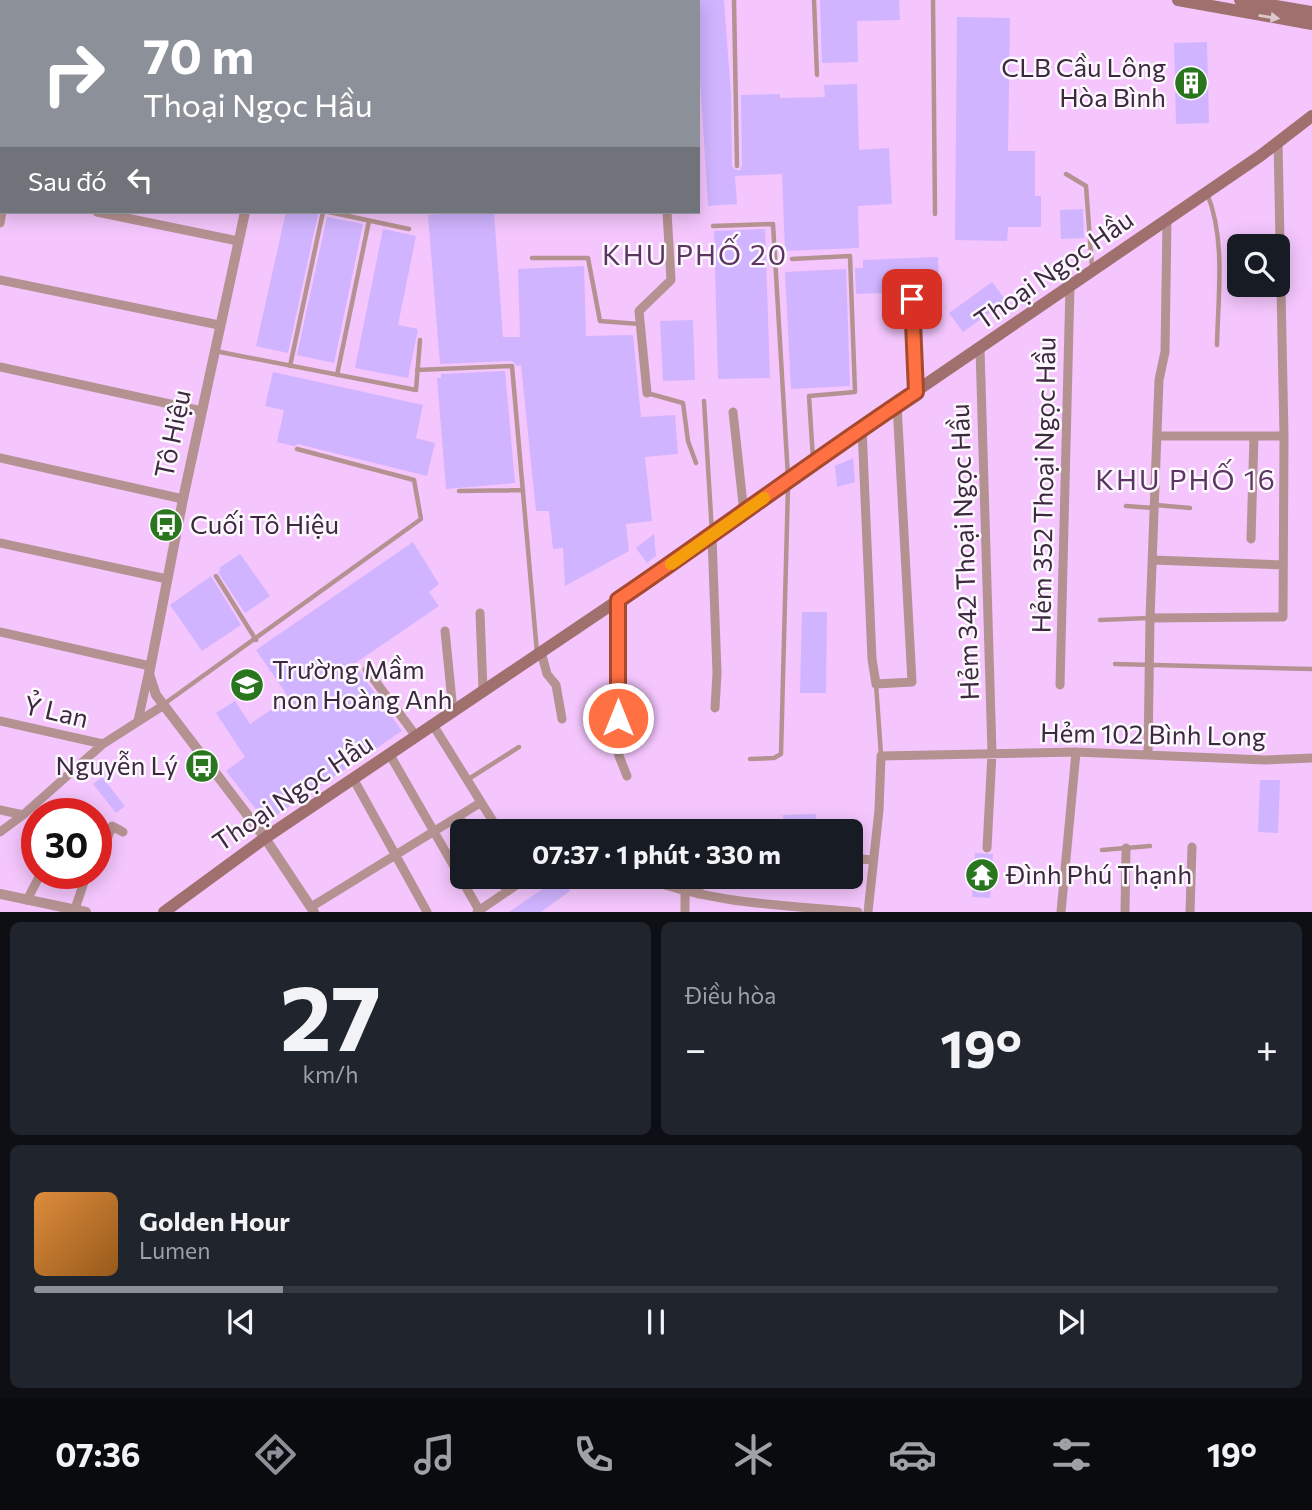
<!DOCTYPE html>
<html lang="vi">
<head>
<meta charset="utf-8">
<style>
  body { margin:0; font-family:Commissioner,sans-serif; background:#20242c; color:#f1f3f6; height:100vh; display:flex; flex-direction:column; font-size:26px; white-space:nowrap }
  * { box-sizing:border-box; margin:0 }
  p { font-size:23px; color:#9ea1a6 }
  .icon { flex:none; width:38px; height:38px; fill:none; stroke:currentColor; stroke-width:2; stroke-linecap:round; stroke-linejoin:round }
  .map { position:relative; height:912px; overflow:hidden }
  .side { display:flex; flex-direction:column; gap:10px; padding:10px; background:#0d0f14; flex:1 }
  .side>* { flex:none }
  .hud { position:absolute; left:0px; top:0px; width:700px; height:214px; box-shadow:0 4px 18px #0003; background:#8c9099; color:#fff; overflow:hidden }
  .controls { position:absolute; left:1227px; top:234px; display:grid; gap:14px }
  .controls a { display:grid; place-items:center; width:63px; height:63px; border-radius:10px; background:#171b24; box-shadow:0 4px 18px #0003; font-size:35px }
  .speed { position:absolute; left:21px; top:798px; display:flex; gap:14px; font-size:35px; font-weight:700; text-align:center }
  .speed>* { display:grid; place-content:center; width:91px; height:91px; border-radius:50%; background:#171b24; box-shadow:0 4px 18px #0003; line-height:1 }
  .speed .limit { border:10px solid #d22; background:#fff; color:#111 }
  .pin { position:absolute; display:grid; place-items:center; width:60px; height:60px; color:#fff; margin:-30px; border-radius:14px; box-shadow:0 4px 10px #0006 }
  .me { position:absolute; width:77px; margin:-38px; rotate:0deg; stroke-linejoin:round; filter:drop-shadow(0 0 5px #0008) }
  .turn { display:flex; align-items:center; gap:24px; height:147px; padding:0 28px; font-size:32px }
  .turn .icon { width:91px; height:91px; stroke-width:2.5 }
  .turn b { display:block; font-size:49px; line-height:60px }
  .then { display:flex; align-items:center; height:66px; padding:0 28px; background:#0003; gap:14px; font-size:26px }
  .big { font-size:52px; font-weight:700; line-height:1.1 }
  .side .card { flex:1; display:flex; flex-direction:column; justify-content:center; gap:10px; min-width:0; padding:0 24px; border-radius:10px; background:#20242c }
  .side .dial { align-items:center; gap:0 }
  .dial b { font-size:91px; line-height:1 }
  .song { display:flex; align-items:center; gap:21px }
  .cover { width:84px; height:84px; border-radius:10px; background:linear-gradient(135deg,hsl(30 70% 55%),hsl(30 70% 35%)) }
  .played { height:7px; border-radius:4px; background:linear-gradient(90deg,#8c9099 20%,#363941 20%) }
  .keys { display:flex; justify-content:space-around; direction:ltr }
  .heat { display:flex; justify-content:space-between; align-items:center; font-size:38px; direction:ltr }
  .side .tiles { flex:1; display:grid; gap:10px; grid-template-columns:1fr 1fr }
  .card:last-child { grid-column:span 2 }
  .trip { position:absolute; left:450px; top:819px; width:413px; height:70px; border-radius:10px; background:#171b24; box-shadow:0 4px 18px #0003; font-weight:700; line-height:70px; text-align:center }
  .tab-bar { display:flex; height:112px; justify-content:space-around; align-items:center; background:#090b0e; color:#9ea1a6 }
  .tab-bar .icon { width:49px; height:49px }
  .tab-bar .active { color:#8c9099 }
  .tab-bar b { font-size:32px; color:#f1f3f6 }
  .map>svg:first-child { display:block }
</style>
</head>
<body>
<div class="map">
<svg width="1312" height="912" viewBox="0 0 1312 912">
  <rect width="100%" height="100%" fill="#f4c6fd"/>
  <path fill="#d0b4ff" d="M698 0H724L731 95 732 166 735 170H740L742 166 741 95 780 94V98L825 97 824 85 857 84 859 150 889 148 892 204 858 206 859 248 785 251 782 174 735 176 737 204 708 206 698 45Z
    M820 0H899L900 20 857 21 858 62 822 63Z
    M957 17 1010 18 1008 151H1035V196H1041V227H1008L1007 241 955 240Z
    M1207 42 1209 123 1176 124 1174 43Z
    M1083 209 1084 238 1061 239 1060 210Z
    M286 212 318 214 288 353 256 346Z
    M470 212H494L503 337H520L518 269 584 266 586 336 633 335 641 417 675 415 678 454 645 457 652 521 626 524 629 551 565 586 563 548 553 549 549 511H536L521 365 517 366 512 361 440 364 428 215Z
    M327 217 363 224 334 363 297 355Z
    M383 229 416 236 398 325 418 329 408 378 355 368Z
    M765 229 770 378 718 379 714 231Z
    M938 257 939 291 856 294 855 268H863V260Z
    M846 269 850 386 791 389 785 272Z
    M992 282 1006 301 963 332 949 313Z
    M693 320 695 380 663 381 660 321Z
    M505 371 515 483 446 489 437 378H441V374Z
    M273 372 423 405 416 438 435 443 427 476 298 444 294 446 277 442 284 410 265 406Z
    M853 458 855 482 837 487 835 466Z
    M654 534 656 556 647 563 636 548Z
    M413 542 439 584 429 592 439 606 354 664 402 731 266 822 226 771 245 757 216 713 235 701 250 724 289 698 256 650Z
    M240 554 270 596 245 613 218 572 221 570 219 568Z
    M211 576 241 625 202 651 170 605Z
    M802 612H827L826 693H800Z
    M102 777 125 806 116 813 93 784Z
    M1260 780H1280L1278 833 1258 832Z
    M816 814V831H783V815Z
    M975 853 993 854 990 898 972 897Z
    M560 877 570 891 541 912H509Z"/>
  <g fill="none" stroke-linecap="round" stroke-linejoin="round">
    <path stroke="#b49291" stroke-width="4.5" d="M477 0V2
      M504 0V2
      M570 0V2
      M734 0 737 166
      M814 0 817 75
      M933 0 935 214
      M308 2 309 0
      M1066 174 1086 186 1092 267
      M1207 193C1226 240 1218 295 1217 345
      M329 212 409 229
      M713 226 773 224 788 477
      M532 258H588L600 321 639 324
      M792 259 850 256 855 392 809 396 813 459
      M215 351 416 390 420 340
      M290 366 323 212
      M417 370 512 366 537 653
      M337 375 369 221
      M647 393 683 403 688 441 696 463
      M704 401 712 533
      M459 491 522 490
      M1156 505 1190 508
      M1126 506 1154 508
      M216 576 256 640
      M1100 620 1149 618
      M1115 664 1312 669
      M876 684 881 755
      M164 704 421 519 414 480 297 449
      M750 759 774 758 781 754 788 486
      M467 780 519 747
      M645 830 656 831
      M1102 850 1150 846"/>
    <path stroke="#b49291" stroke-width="9" d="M656 0V2
      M46 2V0
      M0 17 2 18
      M0 102H2
      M0 192H2
      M97 212 238 241
      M0 223 2 212
      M0 280 219 325
      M912 299 916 392
      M980 349 992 753 987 848
      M0 367 202 411
      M647 393 639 311 671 280 667 212
      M733 412 744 513
      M862 428 872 659 876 684 912 682 897 404
      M1158 436H1284
      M0 458 183 499
      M712 537 717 673 715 708
      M1251 539 1254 436
      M0 543 167 579
      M1153 560 1283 565
      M618 600 617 728 619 756 627 776
      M480 613 483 690
      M1150 618 1283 617 1284 436 1278 142
      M445 631 453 711
      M0 632 150 666 138 721
      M541 652 547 674 556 685 562 719
      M367 670 416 736
      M1060 685 1070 286
      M0 721 103 744
      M433 725 499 831
      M1148 754 1150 618 1159 380 1165 352 1167 220
      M390 755 479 910
      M354 780 427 912
      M0 810 23 815
      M459 817 469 831
      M0 832 23 815 103 744 164 705
      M96 858 102 853 112 826 123 832
      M850 858 873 860
      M498 877 507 891
      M642 877C711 904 785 905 858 912
      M698 894 701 877
      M27 900 41 873
      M311 907 480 803
      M75 909 87 873
      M477 912 528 877
      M685 912V892
      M868 912 879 810 881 756 1076 752 1265 760 1312 758
      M1061 912 1076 752
      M1125 912 1126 848
      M1190 912 1192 847"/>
    <path stroke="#b49291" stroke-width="10" d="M294 2 295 0
      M245 212 183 499 149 674 156 695 265 838 314 912
      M0 894 86 912"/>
    <path stroke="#a0706e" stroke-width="12" d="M1178 0 1312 24
      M1240 0 1312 12
      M164 912 265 838 712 537 862 428 1260 156 1312 116"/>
  </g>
  <defs><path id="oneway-solid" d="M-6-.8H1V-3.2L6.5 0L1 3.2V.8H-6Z" transform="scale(1.75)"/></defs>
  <use fill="#dcc8cb" href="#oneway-solid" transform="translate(1269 17) rotate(9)"/>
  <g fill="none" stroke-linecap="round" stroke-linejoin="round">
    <g stroke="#a6492c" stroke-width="18">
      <path id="route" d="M618 718V600C718 532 815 459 916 392L912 299"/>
    </g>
    <use href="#route" stroke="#ff7043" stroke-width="12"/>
    <path stroke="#f59e0b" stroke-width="12" d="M671 564 764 498"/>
  </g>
  <defs>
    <g id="building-disc" transform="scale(1.75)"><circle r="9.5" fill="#29761e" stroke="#fcf8fd"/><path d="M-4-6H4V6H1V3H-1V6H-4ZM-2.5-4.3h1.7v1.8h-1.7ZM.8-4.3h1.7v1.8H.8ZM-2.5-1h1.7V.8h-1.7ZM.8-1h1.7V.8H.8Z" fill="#fff"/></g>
    <g id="bus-disc" transform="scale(1.75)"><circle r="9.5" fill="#29761e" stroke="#fcf8fd"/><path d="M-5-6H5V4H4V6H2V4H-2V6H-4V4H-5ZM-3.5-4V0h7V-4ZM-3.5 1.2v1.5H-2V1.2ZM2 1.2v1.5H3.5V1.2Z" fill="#fff"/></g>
    <g id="school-disc" transform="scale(1.75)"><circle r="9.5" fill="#29761e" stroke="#fcf8fd"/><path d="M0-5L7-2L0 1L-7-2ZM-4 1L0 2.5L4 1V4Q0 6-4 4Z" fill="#fff"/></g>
    <g id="temple-disc" transform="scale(1.75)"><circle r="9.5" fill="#29761e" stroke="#fcf8fd"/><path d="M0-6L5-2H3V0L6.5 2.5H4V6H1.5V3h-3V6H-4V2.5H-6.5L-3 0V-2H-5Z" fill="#fff"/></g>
  </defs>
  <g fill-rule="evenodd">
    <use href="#building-disc" x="1191" y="83"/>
    <use href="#bus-disc" x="166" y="525"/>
    <use href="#school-disc" x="247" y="685"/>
    <use href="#bus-disc" x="202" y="766"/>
    <use href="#temple-disc" x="982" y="875"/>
  </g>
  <g text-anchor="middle" stroke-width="5" stroke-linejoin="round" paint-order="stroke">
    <g font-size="26" fill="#3c293f" stroke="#fcf8fd" text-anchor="start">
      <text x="1166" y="77" text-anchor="end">CLB Cầu Lông<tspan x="1166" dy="30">Hòa Bình</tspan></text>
      <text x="190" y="534">Cuối Tô Hiệu</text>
      <text x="272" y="679">Trường Mầm<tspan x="272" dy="30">non Hoàng Anh</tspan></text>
      <text x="178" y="775" text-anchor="end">Nguyễn Lý</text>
      <text x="1006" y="884">Đình Phú Thạnh</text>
    </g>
    <g font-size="26" fill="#3c293f" stroke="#fcf8fd">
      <text transform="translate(1054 270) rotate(-35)" y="9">Thoại Ngọc Hầu</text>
      <text transform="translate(173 434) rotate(-78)" y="9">Tô Hiệu</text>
      <text transform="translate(1044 485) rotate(-89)" y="9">Hẻm 352 Thoại Ngọc Hầu</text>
      <text transform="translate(965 552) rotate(-92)" y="9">Hẻm 342 Thoại Ngọc Hầu</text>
      <text transform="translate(56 712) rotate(13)" y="9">Ỷ Lan</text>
      <text transform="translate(1153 735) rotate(1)" y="9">Hẻm 102 Bình Long</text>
      <text transform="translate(293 793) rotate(-34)" y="9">Thoại Ngọc Hầu</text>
    </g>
    <g font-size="28" letter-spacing="2" fill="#5d3564" stroke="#fcf8fd">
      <text x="695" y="265">KHU PHỐ 20</text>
      <text x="1186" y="490">KHU PHỐ 16</text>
    </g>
  </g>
</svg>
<div class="controls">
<a><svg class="icon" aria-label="search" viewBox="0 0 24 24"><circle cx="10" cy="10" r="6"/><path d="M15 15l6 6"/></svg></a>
</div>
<div class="speed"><div class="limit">30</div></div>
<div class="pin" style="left:912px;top:299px;background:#d93025"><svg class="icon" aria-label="arrive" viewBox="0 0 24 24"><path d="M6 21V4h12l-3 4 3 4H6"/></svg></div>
<svg class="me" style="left:618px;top:718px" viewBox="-20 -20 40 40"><circle r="17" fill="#ff7043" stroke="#fff" stroke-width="3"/><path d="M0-11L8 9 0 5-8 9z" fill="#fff"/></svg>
<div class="trip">07:37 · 1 phút · 330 m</div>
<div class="hud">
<div class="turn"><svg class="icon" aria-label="right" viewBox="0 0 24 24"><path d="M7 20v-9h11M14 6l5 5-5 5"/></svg><div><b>70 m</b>Thoại Ngọc Hầu</div></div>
<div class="then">Sau đó<svg class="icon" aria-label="left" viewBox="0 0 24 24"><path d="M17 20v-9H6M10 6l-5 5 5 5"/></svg></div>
</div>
</div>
<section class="side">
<div class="tiles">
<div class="card dial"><b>27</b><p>km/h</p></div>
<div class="card"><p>Điều hòa</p>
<div class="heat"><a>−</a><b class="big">19°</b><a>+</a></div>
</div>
<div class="card">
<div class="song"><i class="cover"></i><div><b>Golden Hour</b><p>Lumen</p></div></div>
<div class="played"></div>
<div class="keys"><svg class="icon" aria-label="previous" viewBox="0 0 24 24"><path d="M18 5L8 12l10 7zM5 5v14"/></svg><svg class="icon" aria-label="pause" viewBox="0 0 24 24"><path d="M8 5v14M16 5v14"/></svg><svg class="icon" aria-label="next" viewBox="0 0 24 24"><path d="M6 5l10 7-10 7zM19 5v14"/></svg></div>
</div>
</div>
</section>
<nav class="tab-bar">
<b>07:36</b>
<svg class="icon active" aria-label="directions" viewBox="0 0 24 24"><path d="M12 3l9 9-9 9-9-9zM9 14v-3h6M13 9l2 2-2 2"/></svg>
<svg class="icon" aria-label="music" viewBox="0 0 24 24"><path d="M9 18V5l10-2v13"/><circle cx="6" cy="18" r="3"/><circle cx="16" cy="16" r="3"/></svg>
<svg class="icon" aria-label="phone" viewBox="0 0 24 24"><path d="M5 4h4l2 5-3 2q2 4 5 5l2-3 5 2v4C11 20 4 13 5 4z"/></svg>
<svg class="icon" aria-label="climate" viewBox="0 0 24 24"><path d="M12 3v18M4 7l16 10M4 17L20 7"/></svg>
<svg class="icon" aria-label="car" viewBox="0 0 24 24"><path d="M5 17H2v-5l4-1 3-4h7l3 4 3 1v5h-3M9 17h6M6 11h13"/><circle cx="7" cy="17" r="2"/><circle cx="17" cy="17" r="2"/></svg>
<svg class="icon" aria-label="filters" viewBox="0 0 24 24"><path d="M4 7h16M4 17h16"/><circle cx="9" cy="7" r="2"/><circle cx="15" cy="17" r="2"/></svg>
<b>19°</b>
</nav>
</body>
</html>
